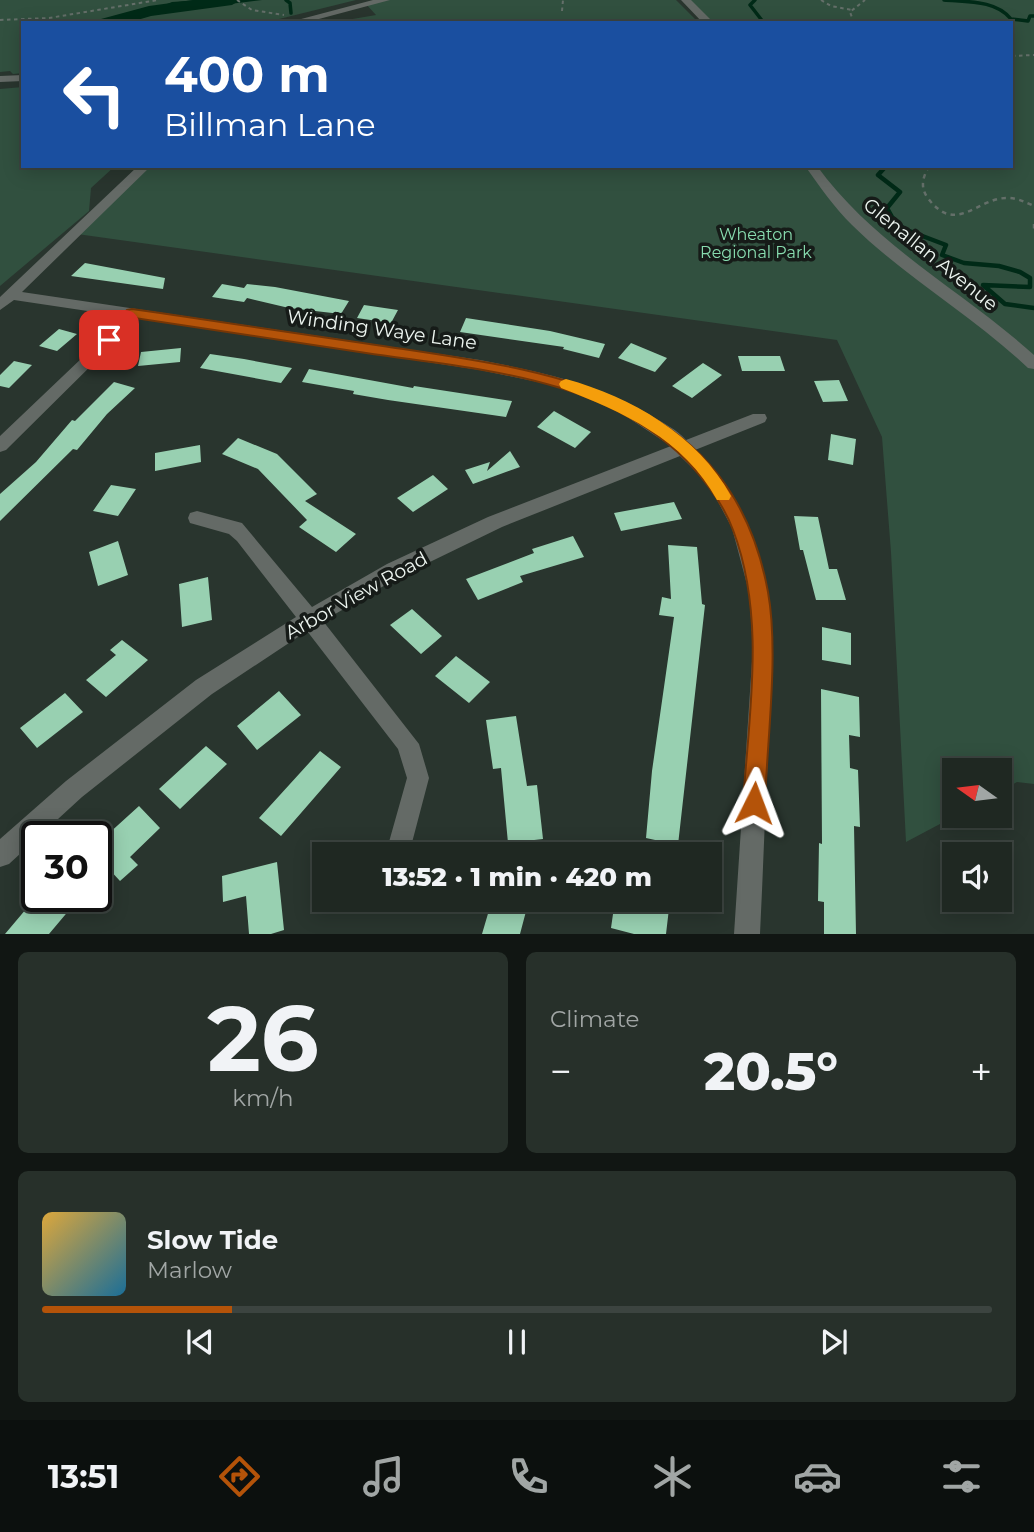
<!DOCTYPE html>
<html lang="en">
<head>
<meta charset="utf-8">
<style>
  body { margin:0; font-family:Montserrat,sans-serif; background:#27302a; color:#f1f3f6; height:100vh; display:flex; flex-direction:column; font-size:26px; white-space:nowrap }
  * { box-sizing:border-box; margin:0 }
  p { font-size:23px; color:#a1a6a5 }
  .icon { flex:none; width:38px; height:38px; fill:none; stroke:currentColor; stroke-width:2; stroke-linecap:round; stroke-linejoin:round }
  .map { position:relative; height:934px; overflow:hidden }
  .side { display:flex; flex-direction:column; gap:18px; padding:18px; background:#111613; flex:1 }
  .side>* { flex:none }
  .hud { position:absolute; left:21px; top:21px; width:992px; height:147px; border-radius:0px; box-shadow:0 4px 18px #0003,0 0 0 2px #3c4440; background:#1a4fa0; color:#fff; overflow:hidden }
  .needle { width:46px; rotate:284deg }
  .tools { position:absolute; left:942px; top:758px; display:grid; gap:14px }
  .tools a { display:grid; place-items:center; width:70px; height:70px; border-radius:0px; background:#1f2822; box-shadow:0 4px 18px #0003,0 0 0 2px #3c4440; font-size:35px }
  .speed { position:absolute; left:21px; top:821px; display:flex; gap:14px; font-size:35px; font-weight:700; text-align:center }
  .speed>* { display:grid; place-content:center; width:91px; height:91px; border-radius:50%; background:#1f2822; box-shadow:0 4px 18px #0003,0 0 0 2px #3c4440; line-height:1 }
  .speed .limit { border:4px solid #111; border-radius:10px; background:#fff; color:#111 }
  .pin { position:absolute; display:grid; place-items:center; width:60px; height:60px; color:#fff; margin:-30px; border-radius:14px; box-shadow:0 4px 10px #0006 }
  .me { position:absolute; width:77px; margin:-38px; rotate:3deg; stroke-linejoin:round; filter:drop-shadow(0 0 5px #0008) }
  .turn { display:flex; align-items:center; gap:24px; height:147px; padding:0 28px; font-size:32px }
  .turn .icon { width:91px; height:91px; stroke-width:2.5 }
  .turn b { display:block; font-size:49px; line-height:60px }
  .big { font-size:52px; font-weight:800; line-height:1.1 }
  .side .card { flex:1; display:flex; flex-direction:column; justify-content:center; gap:10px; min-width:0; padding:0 24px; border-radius:10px; background:#27302a }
  .side .dial { align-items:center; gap:0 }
  .dial b { font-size:91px; line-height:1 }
  .song { display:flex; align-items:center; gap:21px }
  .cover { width:84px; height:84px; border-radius:10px; background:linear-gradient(135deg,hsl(40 70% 55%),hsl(200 70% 35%)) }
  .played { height:7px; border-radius:4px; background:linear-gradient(90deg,#b45309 20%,#3c4440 20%) }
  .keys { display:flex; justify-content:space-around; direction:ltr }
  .heat { display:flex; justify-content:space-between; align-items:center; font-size:38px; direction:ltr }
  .side .tiles { flex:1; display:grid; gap:18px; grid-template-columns:1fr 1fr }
  .card:last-child { grid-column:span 2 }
  .trip { position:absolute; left:312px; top:842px; width:410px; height:70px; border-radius:0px; background:#1f2822; box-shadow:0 4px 18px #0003,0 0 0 2px #3c4440; font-weight:800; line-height:70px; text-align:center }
  .dock { display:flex; height:112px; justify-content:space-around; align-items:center; background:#0c100e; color:#a1a6a5 }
  .dock .icon { width:49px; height:49px }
  .dock .current { color:#b45309 }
  .dock b { font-size:32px; color:#f1f3f6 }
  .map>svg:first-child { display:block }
</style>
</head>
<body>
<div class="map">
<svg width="1034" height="934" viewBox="0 0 1034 934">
  <rect width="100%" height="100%" fill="#29352e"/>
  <path fill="#31503f" d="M0 0H356L263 23H23V73L13 74 10 71 0 72Z
    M389 0H676L699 23H329L376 15 365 3Z
    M685 0H1034V784L1017 782 999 792V770H954L955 816 906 842 891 552 882 437 837 340 77 234 145 166H795L798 170 806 166H1012V23H708Z
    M23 87V166H115L91 188 89 211 0 286V89Z"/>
  <path fill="#002a17" d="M201 0H262L157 13 121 23H104L132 18 172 2Z"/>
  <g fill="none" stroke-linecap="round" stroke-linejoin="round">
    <path stroke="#002a17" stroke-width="3.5" d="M286 0 290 3 291 13
      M755 0 750 5 764 23
      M944 0C967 2 996 0 1011 19L1028 21 1030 16H1034"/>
    <path stroke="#002a17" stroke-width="4.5" d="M886 166 878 175 900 192 887 208 892 217 904 229 946 245 942 255 964 263 999 266 1020 272 1030 278V287L983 285 1005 304 1034 308"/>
    <path fill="#002a17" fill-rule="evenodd" d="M193 0H240L232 5 151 16 127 23H98L101 19 149 6Z"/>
  </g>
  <path fill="#98d0b1" d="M85 263 165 278 163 289 71 276Z
    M222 284 244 288 247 284 275 287 349 301 341 314 289 308 247 298 244 302 212 297Z
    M364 305 398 310 391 323 357 318Z
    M466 318 550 331 605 344 599 358 563 349 564 347 460 332Z
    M59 329 77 334 57 351 39 346Z
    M631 343 667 358 655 372 618 358Z
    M181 348 180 362 138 366 141 352Z
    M210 354 244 359 292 368 281 383 200 368Z
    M738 356H780L785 371H742Z
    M14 361 32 365 9 388 0 386V375Z
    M703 363 722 375 692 398 672 386Z
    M309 369 413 388 414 386 512 401 506 417 388 400 353 394 354 391 302 382Z
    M839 380 848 401 823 402 814 381Z
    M114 382 135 388 107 414 77 450 73 449 0 521V494L36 462 72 420 75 421Z
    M554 411 591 432 575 448 537 427Z
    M831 434 856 439 853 465 828 460Z
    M238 438 277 454 317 494 305 501 356 534 336 552 299 527 307 520 258 469 222 454Z
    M200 445 201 462 155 471V453Z
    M510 451 520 467 473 484 465 470 490 462 487 471Z
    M433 475 448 489 413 512 397 498Z
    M111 485 136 489 118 516 93 511Z
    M674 502 682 519 621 531 614 513Z
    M794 516 818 517 829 569H837L846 600H816L803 550H800Z
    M573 536 584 557 520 576 523 582 478 600 466 579 534 553 532 549Z
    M118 541 128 575 98 586 89 552Z
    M668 545 697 547 702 604 705 605 678 845 646 838 652 771 674 617 659 615 662 597 671 599Z
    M208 577 212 620 182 627 179 584Z
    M412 609 442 636 421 654 390 625Z
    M822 627 851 633V665L822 660Z
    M122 640 148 660 106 697 86 680 116 655 110 650Z
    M456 656 490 682 469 703 435 676Z
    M821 689 859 697 860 737 849 735 850 768 858 770 860 827 854 826 856 934H824V902L818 901 819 843 822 844Z
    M279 691 301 715 257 750 237 726Z
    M65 693 83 712 37 748 20 728Z
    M516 716 527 786 537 785 543 839 508 843 501 768 493 769 486 720Z
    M206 746 227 764 180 809 159 789Z
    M320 751 341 767 281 836 259 818Z
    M139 806 160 828 130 857 138 865 120 881 96 855V845Z
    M277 862 284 930 271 934H249L246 896 223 902 222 876Z
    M37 896H81L49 934H5Z
    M492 900H529L520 934H482Z
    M615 900H670L666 934H634L611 928Z"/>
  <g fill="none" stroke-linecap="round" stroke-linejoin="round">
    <path stroke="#646f69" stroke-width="2" stroke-dasharray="3.5 3.5" stroke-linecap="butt" d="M237 0 252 10 284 15
      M821 0 831 6 852 10
      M562 11 563 0
      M0 20 49 18 158 0
      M854 23 850 12 865 0
      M1012 56 1034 55"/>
    <path stroke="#646f69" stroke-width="2.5" stroke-dasharray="4.5 4.5" stroke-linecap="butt" d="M768 166 798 167
      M929 166C923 177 920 186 927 197 956 237 977 197 1008 198 1017 198 1025 202 1034 206
      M1034 224V232"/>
    <path fill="#646a66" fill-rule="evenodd" d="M373 0H390L304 23H286Z
      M681 0H691L714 23H703Z
      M23 75V81L0 82V76Z
      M138 166H151L22 292 480 360C540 372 597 383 650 415 663 423 676 429 686 440L753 414H765L767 418 765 422 695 450C784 537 774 639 768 753 765 813 763 873 760 934H734L753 646 749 592 732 528 708 483 680 456 502 527 401 576 323 621 419 744 429 778 409 854H389L387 849 407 778 398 749 307 631 212 694 82 797 9 864 0 867V839L66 781 196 680 296 617 237 541 229 534 190 523 188 518 190 513 197 511 242 523 312 607 387 564 488 517 671 446 618 411 586 396 543 383 480 370 136 318 114 343 6 450 0 452V436L104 337 121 316 14 300 0 310V297Z
      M805 166H817C875 246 962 290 1034 355V369L1028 368C973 316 906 278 852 225 834 207 820 187 805 166Z"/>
  </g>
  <path fill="#b45309" stroke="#753606" stroke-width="2" d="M132 309C216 321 300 334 383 346 551 371 731 390 768 592 779 653 767 740 765 803L761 810 754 813 746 810 743 803C749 713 766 617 733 530 724 505 707 483 690 464 605 376 480 370 366 353 289 341 212 330 135 318L114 343H104V337L127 310Z"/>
  <path fill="#f59e0b" d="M566 379C631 397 698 435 731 496L729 500H717C684 439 623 412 561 388L559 384 561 381Z"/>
  <g text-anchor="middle" stroke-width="7" stroke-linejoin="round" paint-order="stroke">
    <g font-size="16" fill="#88dcaf" stroke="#161b18">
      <text x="756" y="240">Wheaton<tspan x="756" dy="18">Regional Park</tspan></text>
    </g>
    <g font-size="19" fill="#edf5f0" stroke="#161b18">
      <text transform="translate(931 254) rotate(39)" y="7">Glenallan Avenue</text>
      <text transform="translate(382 329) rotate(8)" y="7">Winding Waye Lane</text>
      <text transform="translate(356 595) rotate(-29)" y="7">Arbor View Road</text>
    </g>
  </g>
</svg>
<div class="tools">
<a><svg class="needle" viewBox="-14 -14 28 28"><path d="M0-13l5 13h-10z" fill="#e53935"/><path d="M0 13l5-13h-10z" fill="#a1a6a5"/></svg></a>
<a><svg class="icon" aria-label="sound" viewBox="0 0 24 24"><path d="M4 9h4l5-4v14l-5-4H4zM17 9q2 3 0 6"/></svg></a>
</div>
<div class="speed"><div class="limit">30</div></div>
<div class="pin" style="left:109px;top:340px;background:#d93025"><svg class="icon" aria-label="arrive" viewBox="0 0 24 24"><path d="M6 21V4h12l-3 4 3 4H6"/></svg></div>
<svg class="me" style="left:754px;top:803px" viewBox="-20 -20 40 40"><path d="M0-17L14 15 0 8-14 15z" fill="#b45309" stroke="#fff" stroke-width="4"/></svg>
<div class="trip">13:52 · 1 min · 420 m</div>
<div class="hud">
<div class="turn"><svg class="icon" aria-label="left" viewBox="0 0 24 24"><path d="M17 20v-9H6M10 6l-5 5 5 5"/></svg><div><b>400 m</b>Billman Lane</div></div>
</div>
</div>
<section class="side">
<div class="tiles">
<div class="card dial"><b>26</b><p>km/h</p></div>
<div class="card"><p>Climate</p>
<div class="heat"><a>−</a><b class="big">20.5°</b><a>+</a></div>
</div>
<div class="card">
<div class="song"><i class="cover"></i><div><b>Slow Tide</b><p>Marlow</p></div></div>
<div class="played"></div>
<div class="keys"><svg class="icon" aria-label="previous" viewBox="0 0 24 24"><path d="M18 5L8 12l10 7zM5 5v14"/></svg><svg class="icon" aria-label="pause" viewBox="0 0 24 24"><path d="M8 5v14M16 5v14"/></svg><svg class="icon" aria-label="next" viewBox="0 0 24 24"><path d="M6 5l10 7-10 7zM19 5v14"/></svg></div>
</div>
</div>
</section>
<nav class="dock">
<b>13:51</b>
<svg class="icon current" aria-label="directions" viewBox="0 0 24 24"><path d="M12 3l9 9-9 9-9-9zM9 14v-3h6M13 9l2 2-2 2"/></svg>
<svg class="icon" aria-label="music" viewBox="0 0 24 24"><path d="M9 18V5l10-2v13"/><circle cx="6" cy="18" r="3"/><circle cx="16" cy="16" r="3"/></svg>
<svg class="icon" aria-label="phone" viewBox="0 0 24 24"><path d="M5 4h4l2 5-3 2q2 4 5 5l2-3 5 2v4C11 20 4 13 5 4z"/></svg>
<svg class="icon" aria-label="climate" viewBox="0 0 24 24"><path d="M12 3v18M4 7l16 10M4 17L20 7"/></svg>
<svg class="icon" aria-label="car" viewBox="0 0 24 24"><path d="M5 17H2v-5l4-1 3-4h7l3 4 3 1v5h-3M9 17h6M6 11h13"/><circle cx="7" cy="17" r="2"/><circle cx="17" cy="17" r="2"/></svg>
<svg class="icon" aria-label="filters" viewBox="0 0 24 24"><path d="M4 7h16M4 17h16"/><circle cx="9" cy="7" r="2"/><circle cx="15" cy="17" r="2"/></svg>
</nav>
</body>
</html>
